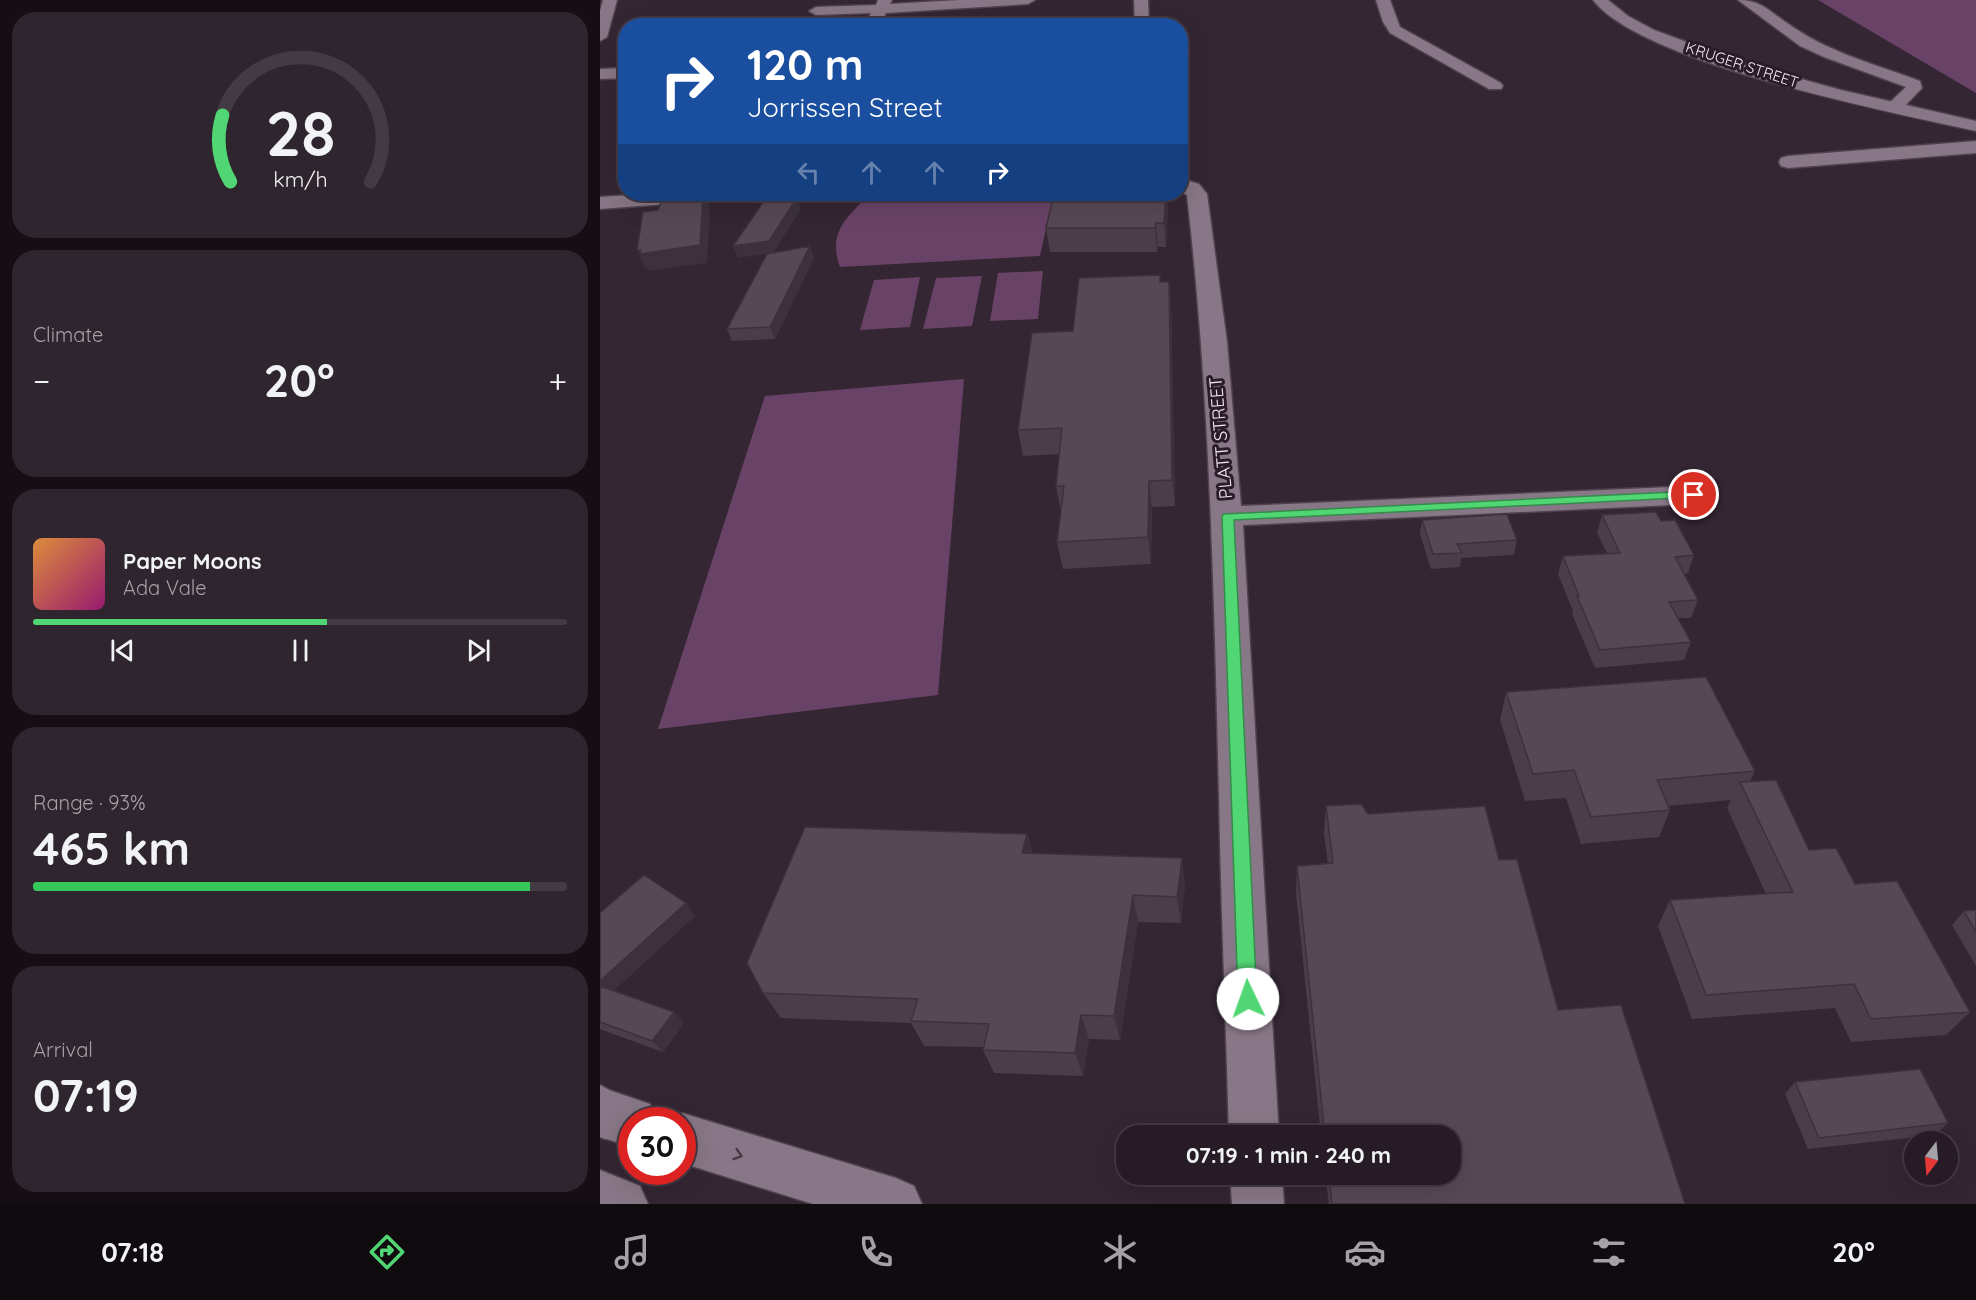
<!DOCTYPE html>
<html lang="en">
<head>
<meta charset="utf-8">
<style>
  body { margin:0; font-family:Quicksand,sans-serif; background:#2f252e; color:#f1f3f6; height:100vh; display:flex; flex-direction:column; font-size:22px; white-space:nowrap }
  * { box-sizing:border-box; margin:0 }
  p { font-size:20px; color:#a4a1a7 }
  .icon { flex:none; width:33px; height:33px; fill:none; stroke:currentColor; stroke-width:2; stroke-linecap:round; stroke-linejoin:round }
  .map { position:relative; flex:1; overflow:hidden }
  .details { display:flex; flex-direction:column; gap:12px; padding:12px; background:#150f15; width:600px }
  .details>* { flex:none }
  .banner { position:absolute; left:18px; top:18px; width:570px; height:183px; border-radius:24px; box-shadow:0 6px 24px #0002,0 0 0 2px #433a43; background:#1a4fa0; color:#fff; overflow:hidden }
  .needle { width:39px; rotate:196deg }
  .buttons { position:absolute; left:1304px; top:1131px; display:grid; gap:12px }
  .buttons a { display:grid; place-items:center; width:54px; height:54px; border-radius:50%; background:#271c26; box-shadow:0 6px 24px #0002,0 0 0 2px #433a43; font-size:30px }
  .speed { position:absolute; left:18px; top:1107px; display:flex; gap:12px; font-size:30px; font-weight:700; text-align:center }
  .speed>* { display:grid; place-content:center; width:78px; height:78px; border-radius:50%; background:#271c26; box-shadow:0 6px 24px #0002,0 0 0 2px #433a43; line-height:1 }
  .speed .limit { border:9px solid #d22; background:#fff; color:#111 }
  .pin { position:absolute; display:grid; place-items:center; width:51px; height:51px; color:#fff; margin:-26px; border:3px solid #fff; border-radius:50%; box-shadow:0 2px 6px #0007 }
  .me { position:absolute; width:66px; margin:-33px; rotate:357deg; stroke-linejoin:round; filter:drop-shadow(0 0 4px #0008) }
  .turn { display:flex; align-items:center; gap:21px; height:126px; padding:0 30px; font-size:27px }
  .turn .icon { width:78px; height:78px; stroke-width:2.5 }
  .turn b { display:block; font-size:42px; line-height:51px }
  .lanes { display:flex; align-items:center; height:57px; padding:0 30px; background:#0003; justify-content:center; gap:30px; direction:ltr }
  .lanes .off { opacity:.35 }
  .big { font-size:45px; font-weight:700; line-height:1.1 }
  .details .tile { flex:1; display:flex; flex-direction:column; justify-content:center; gap:9px; min-width:0; padding:0 21px; border-radius:24px; background:#2f252e }
  .details .dial { align-items:center; gap:0 }
  .dial svg { height:156px; overflow:visible; fill:none; stroke:#433a43; stroke-width:7; stroke-linecap:round; text-anchor:middle }
  .dial text { fill:#f1f3f6; stroke:none }
  .song { display:flex; align-items:center; gap:18px }
  .cover { width:72px; height:72px; border-radius:9px; background:linear-gradient(135deg,hsl(30 70% 55%),hsl(320 70% 35%)) }
  .played { height:6px; border-radius:3px; background:linear-gradient(90deg,#51d674 55%,#433a43 55%) }
  .keys { display:flex; justify-content:space-around; direction:ltr }
  .heat { display:flex; justify-content:space-between; align-items:center; font-size:33px; direction:ltr }
  .charge { height:9px; border-radius:4px; background:linear-gradient(90deg,#34c759 93%,#433a43 0) }
  .trip { position:absolute; left:516px; top:1125px; width:345px; height:60px; border-radius:24px; background:#271c26; box-shadow:0 6px 24px #0002,0 0 0 2px #433a43; font-weight:700; line-height:60px; text-align:center }
  .dock { display:flex; height:96px; justify-content:space-around; align-items:center; background:#100b0f; color:#a4a1a7 }
  .dock .icon { width:42px; height:42px }
  .dock .on { color:#51d674 }
  .dock b { font-size:27px; color:#f1f3f6 }
  main { display:flex; flex:1; min-height:0 }
  .map>svg:first-child { display:block }
</style>
</head>
<body>
<main>
<section class="details">
<div class="tile dial"><svg viewBox="0 0 100 80">
<path d="M14 69A42 42 0 1 1 86 69"/>
<path d="M14 69A42 42 0 0 1 10 35" stroke="#51d674"/>
<text x="50" y="56" font-size="32" font-weight="700">28</text>
<text x="50" y="72" font-size="11">km/h</text>
</svg></div>
<div class="tile"><p>Climate</p>
<div class="heat"><a>−</a><b class="big">20°</b><a>+</a></div>
</div>
<div class="tile">
<div class="song"><i class="cover"></i><div><b>Paper Moons</b><p>Ada Vale</p></div></div>
<div class="played"></div>
<div class="keys"><svg class="icon" aria-label="previous" viewBox="0 0 24 24"><path d="M18 5L8 12l10 7zM5 5v14"/></svg><svg class="icon" aria-label="pause" viewBox="0 0 24 24"><path d="M8 5v14M16 5v14"/></svg><svg class="icon" aria-label="next" viewBox="0 0 24 24"><path d="M6 5l10 7-10 7zM19 5v14"/></svg></div>
</div>
<div class="tile"><p>Range · 93%</p><b class="big">465 km</b><div class="charge"></div></div>
<div class="tile"><p>Arrival</p><b class="big">07:19</b></div>
</section>
<div class="map">
<svg width="1376" height="1204" viewBox="0 0 1376 1204">
  <rect width="100%" height="100%" fill="#342633"/>
  <path fill="#694367" d="M1218 0H1376V93Z
    M453 196 440 256 240 267C229 237 242 221 264 200Z
    M443 271 438 319 390 321 398 273Z
    M382 276 372 326 323 329 336 278Z
    M320 277 310 327 260 330 274 280Z
    M364 379 338 695 58 729 165 396Z"/>
  <g fill="none" stroke-linecap="round" stroke-linejoin="round">
    <g stroke="#4f434e" stroke-width="3">
      <path id="minor" d="M278 0H292L290 4 360 0H435L428 4 286 13 279 26H264L271 13 216 15 209 11 216 7 276 5Z
        M534 0H548L549 26H535Z
        M776 0H790L800 27 901 83 903 86 901 89H889L790 33 783 22Z
        M1138 0C1161 0 1169 11 1187 23 1227 52 1274 64 1320 81L1322 88 1300 111H1288L1285 107 1306 87 1224 57 1200 46Z
        M26 68V78L0 79V69Z
        M1376 141V153L1188 168 1181 166 1179 162 1181 158 1188 156Z
        M580 178 599 184 607 194 627 342 641 506 1094 486 1104 488 1109 495 1104 502 1094 504 643 525 679 1136H629C626 1022 621 908 619 795 614 594 610 394 587 195L580 191Z
        M46 194H181L178 198 171 200 92 202 0 209V197Z
        M0 1087 50 1104 56 1120H32V1147L0 1137Z
        M82 1113 296 1178 314 1186 322 1204H213L82 1163V1120H64Z
        M0 1170 40 1186 48 1204H0Z
        M630 1174H682L684 1204H632Z"/>
    </g>
    <g stroke="#4f434e" stroke-width="3">
      <path id="tertiary" d="M993 0H1008L1028 16 1054 30 1144 63 1241 90 1376 121V131C1292 112 1043 64 993 0Z"/>
    </g>
    <g stroke="#4f434e" stroke-width="3">
      <path id="secondary" d="M3 0H17L7 37 0 41V11Z
        M0 1085 22 1097 30 1114 22 1131 5 1139 0 1137Z"/>
    </g>
    <use href="#minor" fill="#887786" fill-rule="evenodd"/>
    <use href="#tertiary" fill="#887786" fill-rule="evenodd"/>
    <use href="#secondary" fill="#887786" fill-rule="evenodd"/>
  </g>
  <path fill="#4b3e49" d="M568 204 566 247H558L557 252H450L446 228Z
    M214 258 175 339 132 341 127 329Z
    M560 282 571 305 575 506 552 507 551 564 463 569 457 542 461 512 456 486 459 454 423 456 418 430 473 331Z
    M1002 515 1061 521 1094 555 1088 573 1084 574 1098 600 1091 618H1078L1091 642 1084 660 995 668 972 614 973 611 958 574 963 556 1007 553 997 533Z
    M822 520 917 540 914 555 861 558 860 567 831 569 820 534Z
    M906 692 1155 771 1150 781 1209 850 1255 884 1370 1012 1346 1035 1251 1042 1235 1008 1092 1019 1058 926 1070 900 1166 894 1127 808 1131 800 1068 806 1070 810 1059 837 981 844 966 798 925 801 900 720Z
    M726 806 768 814 899 860 958 1010 1085 1204H729L725 1174H850V1136H721L696 893 697 866 728 864 724 833Z
    M427 834 433 854 585 884 581 923 538 922 520 1040 489 1039 483 1076 394 1073 383 1050V1047L324 1046 311 1023 181 1018 163 993Z
    M86 903 95 916 13 991 84 1023 63 1052 2 1030 0 1029V913Z
    M1376 910V966L1352 925 1364 911Z
    M1195 1082 1348 1123 1335 1135 1208 1149 1185 1094Z"/>
  <path fill="#3d323c" d="M104 194 110 209 107 263 48 271 47 267 45 268 37 250Z
    M566 194H567L568 204 566 247 564 223Z
    M197 198 201 209 173 253 138 258 133 246Z
    M556 223 558 247 557 252 555 228Z
    M210 246 214 258 175 339 170 327Z
    M569 282 571 305 575 506 572 480Z
    M549 481 552 507 551 564 548 537Z
    M427 834 435 861 422 853Z
    M582 858 585 884 581 923 577 897Z
    M533 895 538 922 520 1040 514 1016Z
    M86 903 95 916 7 997 0 989V981Z
    M74 1012 84 1023 63 1052 52 1041Z
    M481 1015 489 1039 483 1076 475 1053Z"/>
  <path fill="#574855" stroke="#3d323c" stroke-width="1.5" d="M95 194H103L100 245 40 254 41 250H37L43 212 58 210 63 197Z
    M454 194H566L564 223H556L555 228H446Z
    M166 198H197L169 241 133 246Z
    M210 246 170 327 127 329 167 254Z
    M560 275V282H569L572 480 549 481 548 537 457 542 464 486H456L462 428 418 430 432 333 473 331 479 278Z
    M1056 512 1061 521 1075 520 1094 555 1075 557 1098 600 1069 602 1091 642 1000 650 977 596H979L963 556 1020 553 1002 515Z
    M907 514 917 540 857 544 862 553 833 554 822 520Z
    M1106 677 1155 771 1057 780 1070 810 991 817 974 770 933 774 906 692Z
    M1176 780 1209 850 1236 848 1255 884 1297 881 1370 1012 1271 1019 1254 984 1106 995 1070 900 1193 892 1140 782Z
    M761 804 768 814 885 806 899 860 917 859 958 1010 1021 1005 1085 1204H732L729 1174H850V1136H725L697 866 733 863 726 806Z
    M205 827 427 834 422 853 582 858 577 897 533 895 514 1016 481 1015 475 1053 383 1050 389 1024 311 1021 318 999 163 993 147 963Z
    M44 875 86 903 0 981V913Z
    M1376 910V932L1364 911Z
    M0 986 74 1012 52 1041 0 1022Z
    M1320 1069 1348 1123 1219 1138 1195 1082Z"/>
  <defs><path id="oneway-chevron" d="M-2-3.5L2.5 0L-2 3.5" fill="none" stroke-width="1.6" stroke-linecap="round" stroke-linejoin="round" transform="scale(1.5)"/></defs>
  <use stroke="#463845" href="#oneway-chevron" transform="translate(138 1155) rotate(17)"/>
  <path fill="#51d674" stroke="#358b4b" stroke-width="1.5" d="M1094 491 1099 492V497L634 520 657 999 654 1005 648 1008 641 1005 638 999 622 516 624 514Z"/>
  <g text-anchor="middle" stroke-width="6" stroke-linejoin="round" paint-order="stroke">
    <g font-size="15" fill="#f2e8f1" stroke="#2a1d29">
      <text transform="translate(1142 65) rotate(18)" y="5">KRUGER STREET</text>
    </g>
    <g font-size="18" fill="#f2e8f1" stroke="#2a1d29">
      <text transform="translate(621 438) rotate(-95)" y="6">PLATT STREET</text>
    </g>
  </g>
</svg>
<div class="buttons">
<a><svg class="needle" viewBox="-14 -14 28 28"><path d="M0-13l5 13h-10z" fill="#e53935"/><path d="M0 13l5-13h-10z" fill="#a4a1a7"/></svg></a>
</div>
<div class="speed"><div class="limit">30</div></div>
<div class="pin" style="left:1094px;top:495px;background:#d93025"><svg class="icon" aria-label="arrive" viewBox="0 0 24 24"><path d="M6 21V4h12l-3 4 3 4H6"/></svg></div>
<svg class="me" style="left:648px;top:999px" viewBox="-20 -20 40 40"><circle r="19" fill="#fff"/><path d="M0-13L10 11 0 6-10 11z" fill="#51d674"/></svg>
<div class="trip">07:19 · 1 min · 240 m</div>
<div class="banner">
<div class="turn"><svg class="icon" aria-label="right" viewBox="0 0 24 24"><path d="M7 20v-9h11M14 6l5 5-5 5"/></svg><div><b>120 m</b>Jorrissen Street</div></div>
<div class="lanes"><svg class="icon off" aria-label="left" viewBox="0 0 24 24"><path d="M17 20v-9H6M10 6l-5 5 5 5"/></svg><svg class="icon off" aria-label="ahead" viewBox="0 0 24 24"><path d="M12 20V5M6 11l6-6 6 6"/></svg><svg class="icon off" aria-label="ahead" viewBox="0 0 24 24"><path d="M12 20V5M6 11l6-6 6 6"/></svg><svg class="icon" aria-label="right" viewBox="0 0 24 24"><path d="M7 20v-9h11M14 6l5 5-5 5"/></svg></div>
</div>
</div>
</main>
<nav class="dock">
<b>07:18</b>
<svg class="icon on" aria-label="directions" viewBox="0 0 24 24"><path d="M12 3l9 9-9 9-9-9zM9 14v-3h6M13 9l2 2-2 2"/></svg>
<svg class="icon" aria-label="music" viewBox="0 0 24 24"><path d="M9 18V5l10-2v13"/><circle cx="6" cy="18" r="3"/><circle cx="16" cy="16" r="3"/></svg>
<svg class="icon" aria-label="phone" viewBox="0 0 24 24"><path d="M5 4h4l2 5-3 2q2 4 5 5l2-3 5 2v4C11 20 4 13 5 4z"/></svg>
<svg class="icon" aria-label="climate" viewBox="0 0 24 24"><path d="M12 3v18M4 7l16 10M4 17L20 7"/></svg>
<svg class="icon" aria-label="car" viewBox="0 0 24 24"><path d="M5 17H2v-5l4-1 3-4h7l3 4 3 1v5h-3M9 17h6M6 11h13"/><circle cx="7" cy="17" r="2"/><circle cx="17" cy="17" r="2"/></svg>
<svg class="icon" aria-label="filters" viewBox="0 0 24 24"><path d="M4 7h16M4 17h16"/><circle cx="9" cy="7" r="2"/><circle cx="15" cy="17" r="2"/></svg>
<b>20°</b>
</nav>
</body>
</html>
